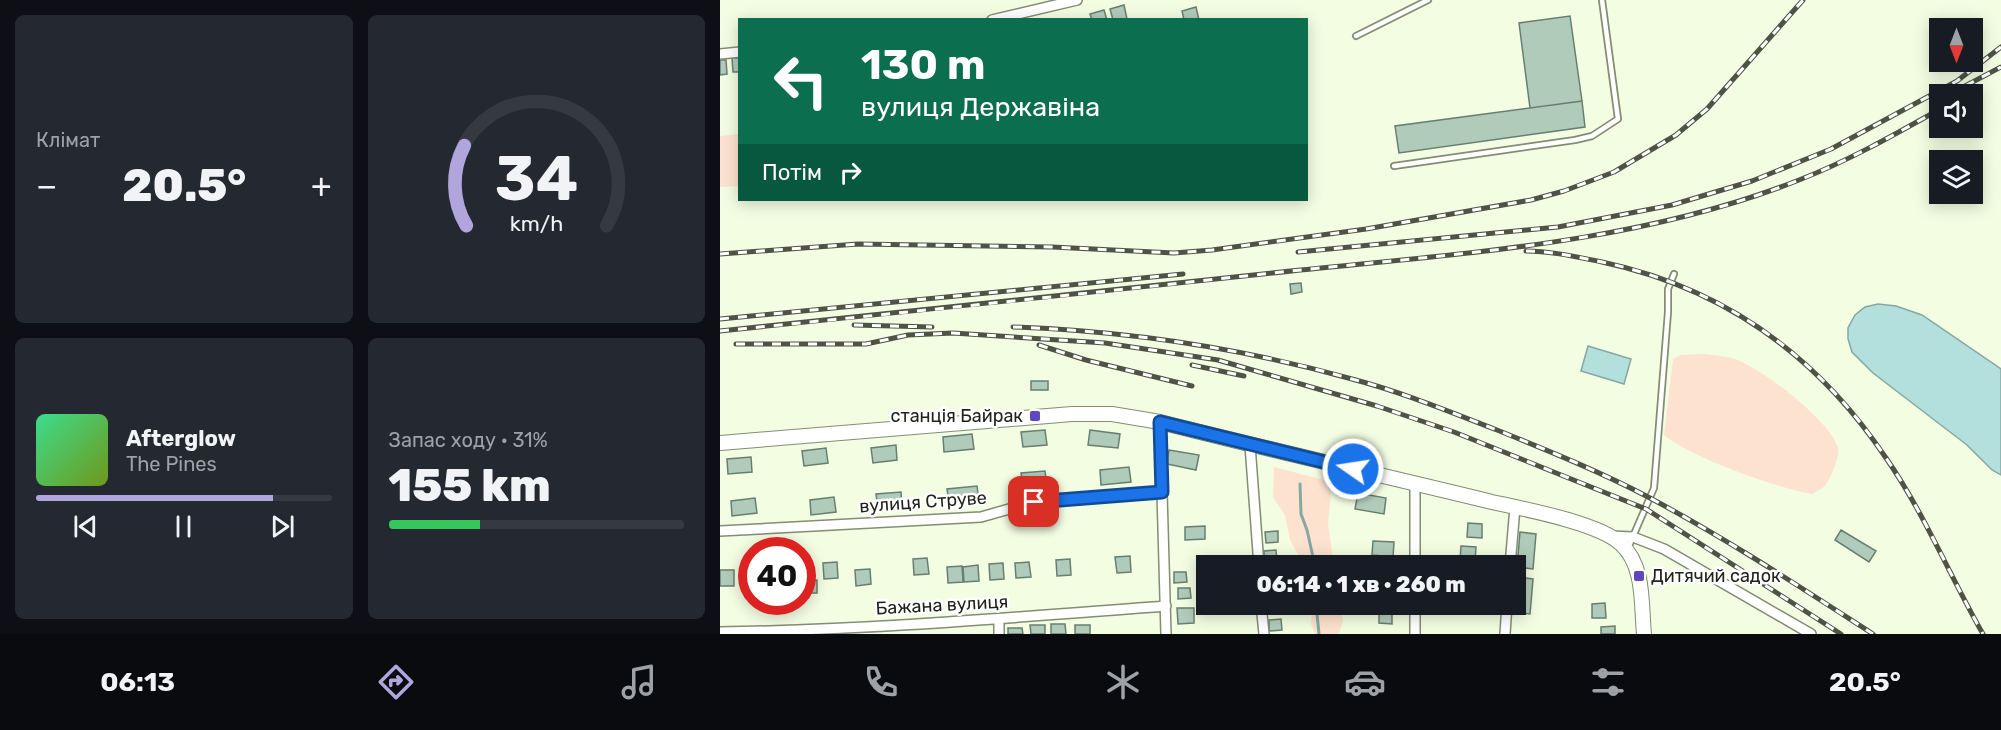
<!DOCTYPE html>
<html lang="uk">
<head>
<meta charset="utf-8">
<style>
  body { margin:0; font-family:Rubik,sans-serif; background:#242831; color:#f1f3f6; height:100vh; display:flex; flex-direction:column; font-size:22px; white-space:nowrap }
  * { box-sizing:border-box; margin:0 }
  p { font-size:20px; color:#9ea1a6 }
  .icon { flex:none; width:33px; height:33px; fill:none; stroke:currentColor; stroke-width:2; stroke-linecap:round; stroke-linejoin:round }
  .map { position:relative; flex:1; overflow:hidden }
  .drawer { display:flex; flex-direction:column; gap:15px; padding:15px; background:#0d0f14; width:720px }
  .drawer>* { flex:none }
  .hud { position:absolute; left:18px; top:18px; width:570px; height:183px; border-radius:0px; box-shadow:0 3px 15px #0003; background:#0b6e4f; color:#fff; overflow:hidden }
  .needle { width:39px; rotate:180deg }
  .fabs { position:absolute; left:1209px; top:18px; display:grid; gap:12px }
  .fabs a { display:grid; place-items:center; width:54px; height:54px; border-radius:0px; background:#171b24; box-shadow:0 3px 15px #0003; font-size:30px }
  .speed { position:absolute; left:18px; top:537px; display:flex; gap:12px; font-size:30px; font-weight:700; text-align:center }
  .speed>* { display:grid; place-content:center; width:78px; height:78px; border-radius:50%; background:#171b24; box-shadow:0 3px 15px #0003; line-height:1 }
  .speed .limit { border:9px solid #d22; background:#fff; color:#111 }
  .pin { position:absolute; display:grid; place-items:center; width:51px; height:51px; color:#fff; margin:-26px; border-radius:12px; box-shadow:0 3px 9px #0006 }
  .me { position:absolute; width:66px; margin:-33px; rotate:283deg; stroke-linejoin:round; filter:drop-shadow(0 0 4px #0008) }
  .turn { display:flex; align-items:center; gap:21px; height:126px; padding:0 24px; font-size:27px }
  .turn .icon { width:78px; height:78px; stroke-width:2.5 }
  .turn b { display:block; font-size:42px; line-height:51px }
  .then { display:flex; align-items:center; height:57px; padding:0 24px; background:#0003; gap:12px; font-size:22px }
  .big { font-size:45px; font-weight:800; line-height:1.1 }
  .drawer .tile { flex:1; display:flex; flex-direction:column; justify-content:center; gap:9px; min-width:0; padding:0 21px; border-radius:9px; background:#242831 }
  .drawer .dial { align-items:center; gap:0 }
  .dial svg { height:156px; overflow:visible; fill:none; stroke:#363941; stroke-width:7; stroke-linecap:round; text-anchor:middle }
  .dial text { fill:#f1f3f6; stroke:none }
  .song { display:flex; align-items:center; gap:18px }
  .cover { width:72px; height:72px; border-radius:9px; background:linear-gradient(135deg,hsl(150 70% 55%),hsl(80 70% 35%)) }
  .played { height:6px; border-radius:3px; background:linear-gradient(90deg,#b0a6dd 80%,#363941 80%) }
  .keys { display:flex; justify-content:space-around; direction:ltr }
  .heat { display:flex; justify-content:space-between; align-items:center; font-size:33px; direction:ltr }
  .charge { height:9px; border-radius:4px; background:linear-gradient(90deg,#34c759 31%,#363941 0) }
  .drawer .tiles { flex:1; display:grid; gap:15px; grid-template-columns:repeat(2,1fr) }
  .trip { position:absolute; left:476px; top:555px; width:330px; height:60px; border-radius:0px; background:#171b24; box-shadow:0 3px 15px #0003; font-weight:800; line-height:60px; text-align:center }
  .menu { display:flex; height:96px; justify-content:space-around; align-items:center; background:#090b0e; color:#9ea1a6 }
  .menu .icon { width:42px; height:42px }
  .menu .current { color:#b0a6dd }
  .menu b { font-size:27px; color:#f1f3f6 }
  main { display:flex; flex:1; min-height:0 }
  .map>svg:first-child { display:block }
</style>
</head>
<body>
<main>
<section class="drawer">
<div class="tiles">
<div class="tile"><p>Клімат</p>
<div class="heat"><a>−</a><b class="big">20.5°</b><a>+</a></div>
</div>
<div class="tile dial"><svg viewBox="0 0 100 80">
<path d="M14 69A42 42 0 1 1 86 69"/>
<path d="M14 69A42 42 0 0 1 13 28" stroke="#b0a6dd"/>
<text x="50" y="56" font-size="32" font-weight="700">34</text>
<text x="50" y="72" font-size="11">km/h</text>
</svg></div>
<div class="tile">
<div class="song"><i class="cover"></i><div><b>Afterglow</b><p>The Pines</p></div></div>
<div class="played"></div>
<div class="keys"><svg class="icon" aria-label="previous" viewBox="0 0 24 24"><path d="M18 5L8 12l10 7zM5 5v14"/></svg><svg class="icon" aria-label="pause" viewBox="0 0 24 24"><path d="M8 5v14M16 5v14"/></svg><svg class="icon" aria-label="next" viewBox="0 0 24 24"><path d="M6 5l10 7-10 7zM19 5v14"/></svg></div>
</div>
<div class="tile"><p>Запас ходу · 31%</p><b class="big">155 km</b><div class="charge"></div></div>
</div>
</section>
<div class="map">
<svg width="1281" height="634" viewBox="0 0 1281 634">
  <rect width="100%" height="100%" fill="#f2fde2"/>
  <path fill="#fde2cf" d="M19 134V186L0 187V136Z
    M983 354C993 355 1005 356 1015 359 1041 368 1111 421 1118 448 1120 456 1110 480 1105 486 1102 489 1096 491 1093 494 1061 490 968 456 944 435L953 359 960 355Z
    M554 467 612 482 608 524 614 565H581L579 556 570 540 565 515 553 497Z
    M592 605H621L623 621 619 634H595L591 624Z"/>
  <path fill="#b3e0dc" stroke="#87a7a2" stroke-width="1.5" d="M1158 304 1176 306 1202 315 1281 369V475L1272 470 1247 445 1153 373 1132 352 1128 339V328L1135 315 1145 307Z
    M868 346 911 359 904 384 861 371Z"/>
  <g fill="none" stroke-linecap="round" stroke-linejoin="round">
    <path stroke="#87a7a2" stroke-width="3" d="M580 484 581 514 587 530 595 566
      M596 604 599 634"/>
  </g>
  <path fill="#b1cbba" stroke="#677f70" stroke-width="1.5" d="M404 5 407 19 393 20 390 9Z
    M476 7 479 20H464L462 11Z
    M384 10 387 20H372L370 14Z
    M850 16 862 101 810 108 799 23Z
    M12 58H20V72H13Z
    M0 60H6L7 74 0 75Z
    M862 101 865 127 679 153 675 126Z
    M581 283 582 292 571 294 570 284Z
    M311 381H328V390H311Z
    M325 430 327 445 303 447 301 432Z
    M370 430 400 434 398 448 368 445Z
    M252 434 254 449 224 452 223 437Z
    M176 445 177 460 153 463 151 448Z
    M106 448 108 463 84 466 82 451Z
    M449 450 479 455 476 470 447 464Z
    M31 457 32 472 8 474 7 459Z
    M409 467 411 482 381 485 380 470Z
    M325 471 327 486 303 488 301 473Z
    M257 486 259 500 229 503 227 489Z
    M181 492 182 507 158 509 156 494Z
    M638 493 666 498 664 514 635 509Z
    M114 497 116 512 91 515 90 500Z
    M35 498 37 513 12 516 11 501Z
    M748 523 762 524V538L747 537Z
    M485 526V539L465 540V527Z
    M1121 530 1156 551 1149 562 1115 540Z
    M558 531V542L546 543 545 532Z
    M800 532 816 534 813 569 797 567Z
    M653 541 674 542 673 557 652 555Z
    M741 546 756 547 755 561 740 560Z
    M556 550 557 561 544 562V551Z
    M410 556 411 572 397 573 395 557Z
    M207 558 209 574 194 575 193 559Z
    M350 559 351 575 337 576 336 560Z
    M117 562 118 578 104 579 103 563Z
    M309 562 311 577 296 578 295 563Z
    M283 563 284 579 270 580 269 564Z
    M258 565 259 581 244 582 243 567Z
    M242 566 243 582 228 583 227 567Z
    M150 569 151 584 136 586 135 570Z
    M0 570H14V586H0Z
    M454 572H466L467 582 454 583Z
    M797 577 813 579 810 614 794 612Z
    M97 580V593H88L87 581Z
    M458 588H470L471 598 458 599Z
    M885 603 886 618H872V604Z
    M659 607H672V624L659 623Z
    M457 608H474V623L458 624Z
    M561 619 562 630 549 631V620Z
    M331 624H345L346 634H331Z
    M310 625H325V634H311Z
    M355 625H370V634H355Z
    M895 626V634H881V627Z
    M288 628H302L303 634H288Z"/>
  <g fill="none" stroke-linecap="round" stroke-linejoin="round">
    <g stroke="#838d74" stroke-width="8">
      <path id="lane" d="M636 36 708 0
        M674 166 855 140 872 136 898 119 882 0
        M908 548 934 488 948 312V289L954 274"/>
    </g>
    <g stroke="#838d74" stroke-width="12">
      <path id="street" d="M272 20 357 0
        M0 54 20 52
        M440 422 446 634
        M530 445 539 566
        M0 531 261 517 314 502 442 492
        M890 536 913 537 944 549 1091 634
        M695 566V483
        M790 566 795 507
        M541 604 544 634
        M279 619V634
        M0 632C149 630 298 617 446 606
        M695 634V604
        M785 634 787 604"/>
    </g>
    <g stroke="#838d74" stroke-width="16">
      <path id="secondary" d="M0 443 352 414H392L440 422C550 450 661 475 772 502 804 509 879 523 901 544 925 566 921 604 924 634"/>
    </g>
    <use href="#lane" stroke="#fff" stroke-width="4.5"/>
    <use href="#street" stroke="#fff" stroke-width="9"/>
    <use href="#secondary" stroke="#fff" stroke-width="14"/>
    <g stroke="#4e5346" stroke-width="5">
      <path id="rail" d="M1230 94 1281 67
        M806 251C831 251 857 257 882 262 1004 288 1097 355 1166 458 1204 513 1230 576 1263 634
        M578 252 838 227 952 205 1032 181 1111 149 1237 81 1281 47
        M0 254 138 244 332 247 454 253 492 250 646 229 811 200 844 191 894 172 956 135 987 109 1083 0
        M0 319 463 274
        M134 325 212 327
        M293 327C408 331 521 348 632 379 682 392 730 412 777 430 829 451 881 472 930 498 1007 539 1080 587 1153 634
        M0 331C181 313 362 294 543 274 723 254 910 247 1079 180 1128 161 1174 135 1220 109
        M16 344H146L188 335 233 333 385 343 498 360 657 406 734 432 926 509 1121 634
        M319 345 366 360 472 386
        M472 365 524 376"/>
    </g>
    <use href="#rail" stroke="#fff" stroke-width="3" stroke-dasharray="9" stroke-linecap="butt"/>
  </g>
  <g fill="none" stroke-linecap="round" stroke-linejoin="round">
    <g stroke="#114b97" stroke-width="15">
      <path id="route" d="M314 502 442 492 440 422 633 469"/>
    </g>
    <use href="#route" stroke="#1a73e8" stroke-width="10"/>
  </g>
  <g fill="#6147bf" stroke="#fff" stroke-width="2">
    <rect x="309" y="410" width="12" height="12" rx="3"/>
    <rect x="913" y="570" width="12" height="12" rx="3"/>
  </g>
  <g text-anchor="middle" stroke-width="5" stroke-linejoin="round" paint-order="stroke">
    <g font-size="18" fill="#20231a" stroke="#fff" text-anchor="end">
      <text x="303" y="422">станція Байрак</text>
      <text x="931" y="582" text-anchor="start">Дитячий садок</text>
    </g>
    <g font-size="18" fill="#20231a" stroke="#fff">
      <text transform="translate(203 502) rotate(-4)" y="6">вулиця Струве</text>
      <text transform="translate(222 605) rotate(-3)" y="6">Бажана вулиця</text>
    </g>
  </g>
</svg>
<div class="fabs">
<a><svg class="needle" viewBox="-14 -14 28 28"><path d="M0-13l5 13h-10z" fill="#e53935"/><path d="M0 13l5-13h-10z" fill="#9ea1a6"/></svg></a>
<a><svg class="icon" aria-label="sound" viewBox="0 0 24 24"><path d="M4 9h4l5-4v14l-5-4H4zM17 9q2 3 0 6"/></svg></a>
<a><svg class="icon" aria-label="layers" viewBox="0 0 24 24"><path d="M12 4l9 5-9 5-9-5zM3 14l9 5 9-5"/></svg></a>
</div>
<div class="speed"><div class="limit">40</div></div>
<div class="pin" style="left:314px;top:502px;background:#d93025"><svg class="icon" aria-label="arrive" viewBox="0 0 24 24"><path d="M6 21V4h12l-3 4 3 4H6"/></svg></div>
<svg class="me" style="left:633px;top:469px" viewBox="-20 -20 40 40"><circle r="17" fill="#1a73e8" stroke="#fff" stroke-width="3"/><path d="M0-11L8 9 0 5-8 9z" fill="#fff"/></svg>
<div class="trip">06:14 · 1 хв · 260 m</div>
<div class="hud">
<div class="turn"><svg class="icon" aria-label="left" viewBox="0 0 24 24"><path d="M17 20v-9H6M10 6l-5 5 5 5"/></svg><div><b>130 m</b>вулиця Державіна</div></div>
<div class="then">Потім<svg class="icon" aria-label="right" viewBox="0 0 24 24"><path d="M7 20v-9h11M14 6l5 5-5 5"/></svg></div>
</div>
</div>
</main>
<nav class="menu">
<b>06:13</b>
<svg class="icon current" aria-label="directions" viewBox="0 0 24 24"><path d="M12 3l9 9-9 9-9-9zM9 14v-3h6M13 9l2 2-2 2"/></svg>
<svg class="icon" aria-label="music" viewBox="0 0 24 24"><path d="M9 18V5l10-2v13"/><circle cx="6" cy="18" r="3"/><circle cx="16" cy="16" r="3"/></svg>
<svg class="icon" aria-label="phone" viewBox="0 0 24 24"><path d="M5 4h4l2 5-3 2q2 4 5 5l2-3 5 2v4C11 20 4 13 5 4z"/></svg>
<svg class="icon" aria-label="climate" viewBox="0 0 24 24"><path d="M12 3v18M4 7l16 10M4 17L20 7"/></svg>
<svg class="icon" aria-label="car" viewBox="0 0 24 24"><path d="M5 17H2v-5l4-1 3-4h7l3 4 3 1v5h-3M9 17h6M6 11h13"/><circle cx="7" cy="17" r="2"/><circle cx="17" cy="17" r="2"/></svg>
<svg class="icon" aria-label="filters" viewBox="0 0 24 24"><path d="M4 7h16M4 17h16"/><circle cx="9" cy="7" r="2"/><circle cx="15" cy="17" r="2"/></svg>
<b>20.5°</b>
</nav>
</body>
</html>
